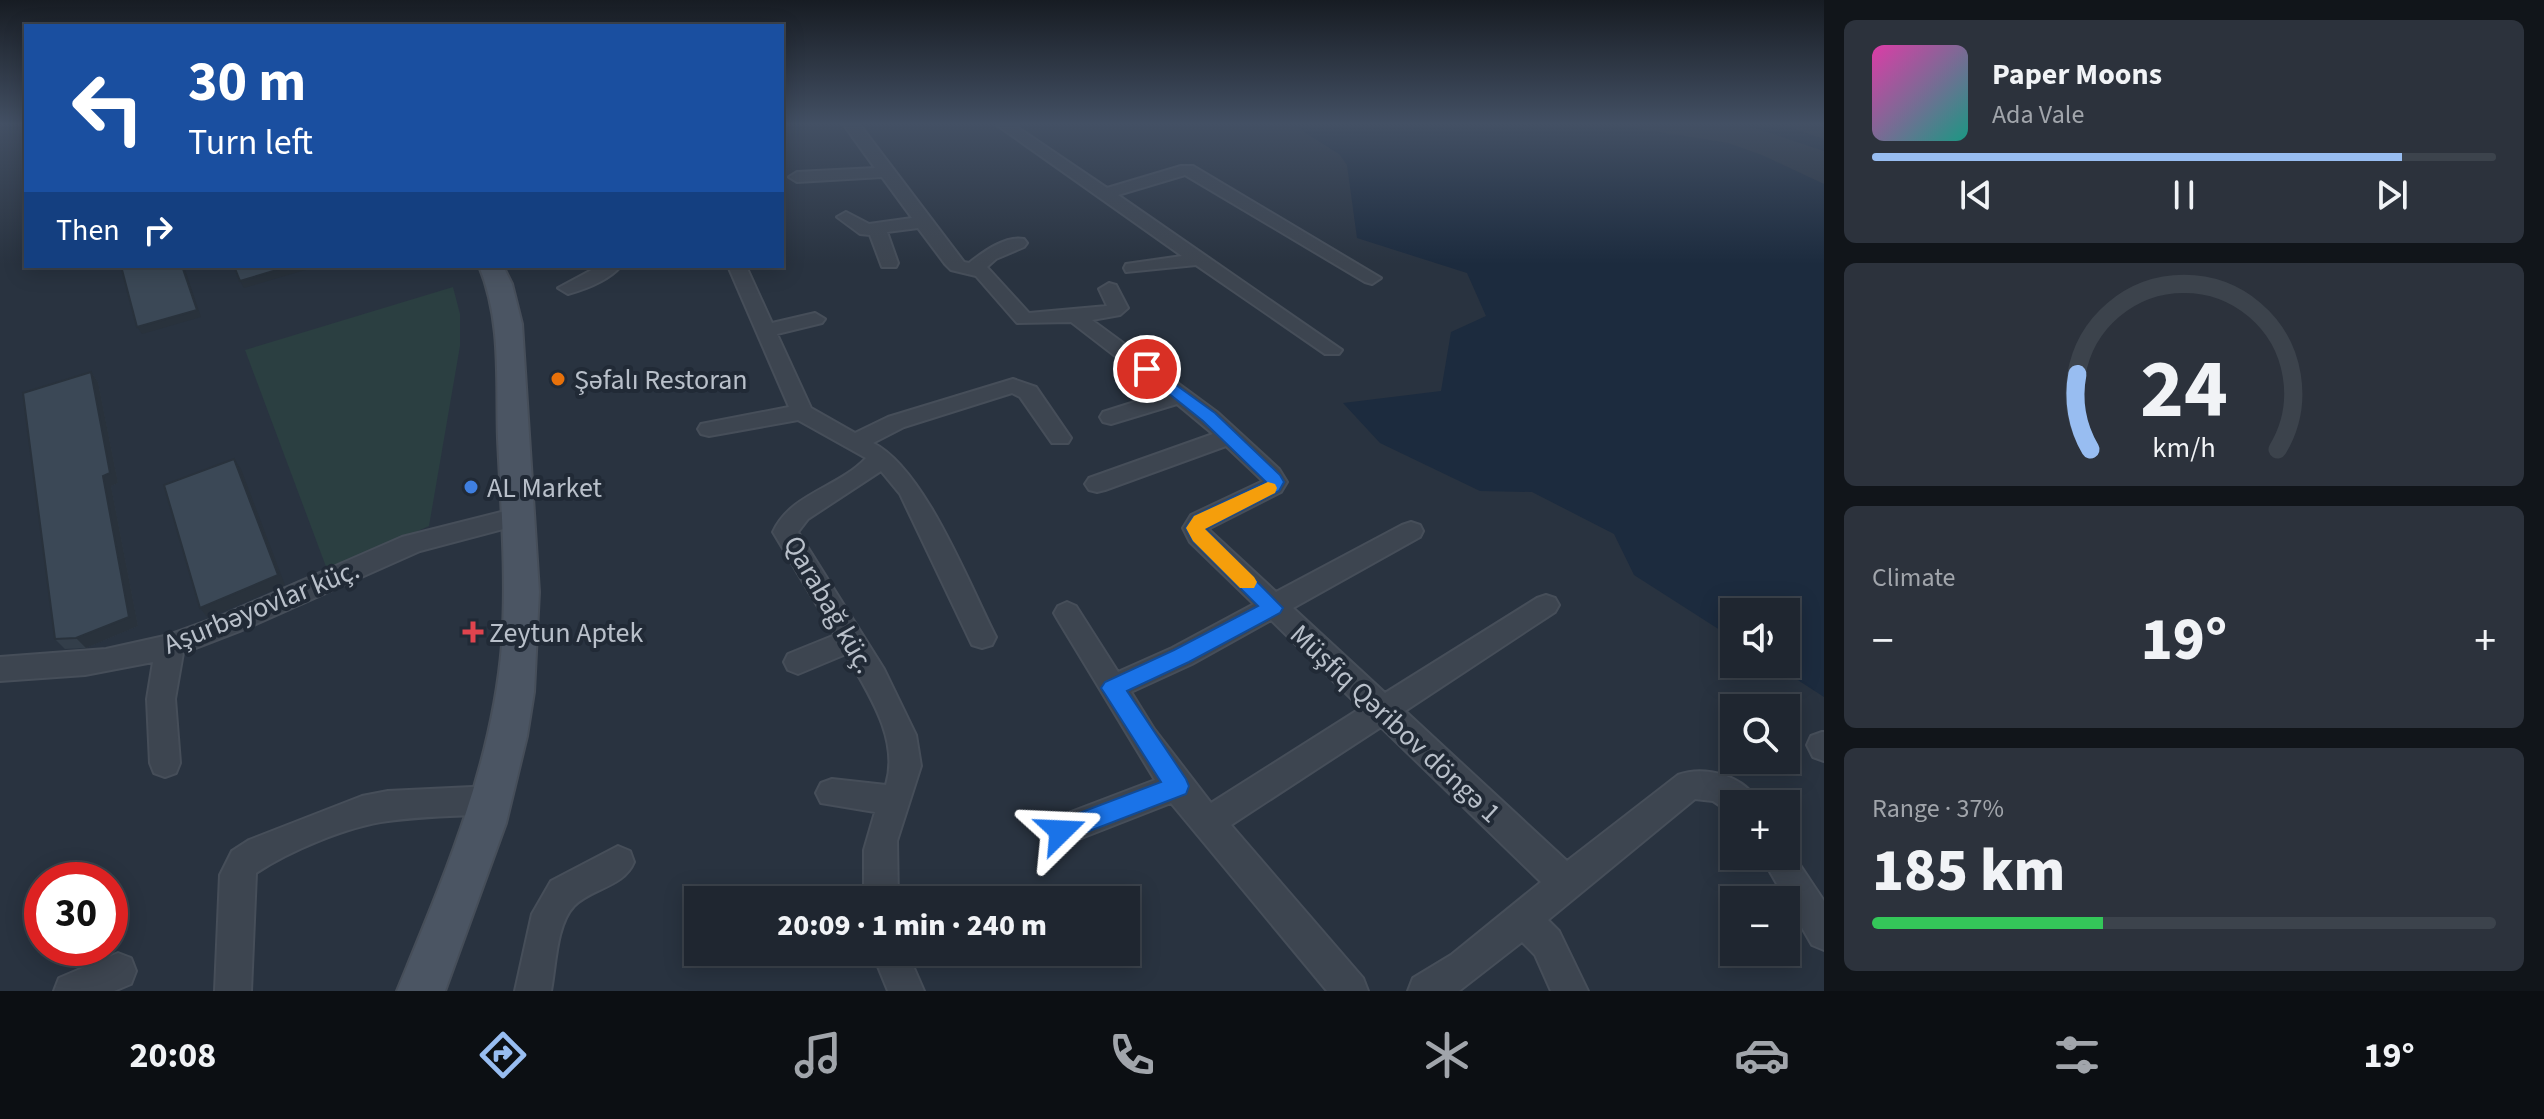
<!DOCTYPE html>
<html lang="en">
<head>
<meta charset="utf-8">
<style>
  body { margin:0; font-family:"Source Sans 3",sans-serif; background:#2c323c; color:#f1f3f6; height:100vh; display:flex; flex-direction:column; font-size:30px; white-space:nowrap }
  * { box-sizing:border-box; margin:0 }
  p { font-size:26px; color:#a1a5ab }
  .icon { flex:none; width:44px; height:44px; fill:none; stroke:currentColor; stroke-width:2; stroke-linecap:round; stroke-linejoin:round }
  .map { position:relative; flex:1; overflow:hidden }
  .panel { display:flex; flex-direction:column; gap:20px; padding:20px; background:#11151a; width:720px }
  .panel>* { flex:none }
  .banner { position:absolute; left:24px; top:24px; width:760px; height:244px; border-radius:0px; box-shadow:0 4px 20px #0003,0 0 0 2px #3c434c; background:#1a4fa0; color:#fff; overflow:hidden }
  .controls { position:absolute; left:1720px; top:598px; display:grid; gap:16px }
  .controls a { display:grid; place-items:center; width:80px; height:80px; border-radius:0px; background:#1f2630; box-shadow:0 4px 20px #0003,0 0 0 2px #3c434c; font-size:40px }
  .speed { position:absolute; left:24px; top:862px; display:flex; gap:16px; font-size:40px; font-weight:700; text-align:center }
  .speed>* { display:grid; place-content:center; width:104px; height:104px; border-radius:50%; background:#1f2630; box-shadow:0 4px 20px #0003,0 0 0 2px #3c434c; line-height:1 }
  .speed .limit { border:12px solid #d22; background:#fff; color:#111 }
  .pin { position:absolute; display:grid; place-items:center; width:68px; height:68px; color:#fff; margin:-34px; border:4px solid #fff; border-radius:50%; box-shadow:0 2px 8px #0007 }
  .me { position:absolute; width:88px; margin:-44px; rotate:69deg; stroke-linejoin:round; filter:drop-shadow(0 0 6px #0008) }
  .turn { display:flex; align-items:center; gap:28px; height:168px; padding:0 32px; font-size:36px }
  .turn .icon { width:104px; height:104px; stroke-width:2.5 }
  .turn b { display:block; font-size:56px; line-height:68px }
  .then { display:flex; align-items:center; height:76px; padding:0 32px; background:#0003; gap:16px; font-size:30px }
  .big { font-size:60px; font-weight:800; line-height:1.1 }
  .panel .tile { flex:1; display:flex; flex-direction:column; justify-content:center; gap:12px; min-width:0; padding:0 28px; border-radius:12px; background:#2c323c }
  .panel .dial { align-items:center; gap:0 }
  .dial svg { height:208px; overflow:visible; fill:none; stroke:#3c434c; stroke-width:7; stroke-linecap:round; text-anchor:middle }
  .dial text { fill:#f1f3f6; stroke:none }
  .song { display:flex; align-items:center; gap:24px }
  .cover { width:96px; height:96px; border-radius:12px; background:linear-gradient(135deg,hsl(320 70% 55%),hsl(170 70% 35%)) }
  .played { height:8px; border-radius:4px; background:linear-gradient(90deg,#98bdf1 85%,#3c434c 85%) }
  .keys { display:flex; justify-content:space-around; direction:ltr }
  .heat { display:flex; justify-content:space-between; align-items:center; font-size:44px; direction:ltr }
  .charge { height:12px; border-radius:6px; background:linear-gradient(90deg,#34c759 37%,#3c434c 0) }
  .trip { position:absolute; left:684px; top:886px; width:456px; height:80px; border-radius:0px; background:#1f2630; box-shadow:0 4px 20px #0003,0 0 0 2px #3c434c; font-weight:800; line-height:80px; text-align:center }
  .menu { display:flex; height:128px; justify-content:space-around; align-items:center; background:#0c0f13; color:#a1a5ab }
  .menu .icon { width:56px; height:56px }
  .menu .selected { color:#98bdf1 }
  .menu b { font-size:36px; color:#f1f3f6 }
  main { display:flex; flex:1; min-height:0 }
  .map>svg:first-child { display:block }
</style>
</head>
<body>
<main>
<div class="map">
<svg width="1824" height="991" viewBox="0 0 1824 991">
  <rect width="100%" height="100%" fill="#293340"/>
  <path fill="#2b3f41" d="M453 287 460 314V346L429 526 328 572 245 350Z"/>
  <path fill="#1c2b3e" d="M1293 125H1616L1728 143 1762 155 1824 184V697L1773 664H1786V612H1734V639L1634 575 1614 534 1532 492 1480 491 1380 443 1343 403 1441 391 1451 332 1486 316 1467 273 1357 238 1347 165 1339 154Z
    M1746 125H1783L1824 139V151Z"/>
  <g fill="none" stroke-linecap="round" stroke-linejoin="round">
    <g stroke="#464e59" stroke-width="4">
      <path id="street" d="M844 125H860L964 262 969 263C983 252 1006 235 1024 239L1027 243 1024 247 996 259 987 267 1029 313 1107 306 1099 289 1109 283 1116 285 1128 308 1120 315 1092 320 1217 412 1279 469 1287 482 1281 492 1208 529 1276 592 1402 525 1411 522 1420 525 1423 531 1420 537 1293 608 1385 693 1537 598 1546 595 1555 598 1559 605 1555 612 1405 711 1567 861 1678 775C1705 765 1746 776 1759 804H1734V815L1713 801 1695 799 1548 920 1559 931 1588 991H1551L1535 955 1522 942 1459 991H1408L1413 978 1451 955 1541 882 1381 727 1231 825 1363 978 1368 991H1327L1171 803 1061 846 1050 842 1045 831 1050 820 1155 780 1058 620 1054 613 1058 606 1067 602 1076 606 1118 672 1172 648 1254 604 1190 542 1183 528 1191 515 1263 481 1226 446 1105 490 1097 492 1089 490 1085 484 1089 478 1213 434 1177 404 1111 424 1103 422 1100 417 1103 412 1163 393 1071 322 1017 323 976 276 951 270 945 264 918 228 887 232 898 263 896 267H882L870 235 860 234 837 217 846 212 869 224 912 218 882 177 797 182 789 177 797 172 875 168ZM1271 620 1361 708 1211 803 1154 729 1131 692 1192 664Z
        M997 125H1014L1107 188 1181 166H1193L1381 278 1372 284 1365 282 1185 175 1118 195 1342 350 1339 354H1325L1196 265 1126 272 1124 268 1126 264 1182 256Z
        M599 266H621C609 280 586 289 568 294L558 288Z
        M728 266H746L772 323 815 313 825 319 822 323 777 334 811 408 855 433 888 417 1013 379 1036 387 1071 438 1068 443H1052L1020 397 1012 393 904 427 873 443C924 468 969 584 996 637L992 645 982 648 972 645 900 494 881 471 808 519 798 532 884 669 916 735 921 766 897 841 898 900H864V850L875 812 821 803 816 793 821 783 832 779 886 785C900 739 868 693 846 654L798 674 788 670 784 662 788 654 835 635 773 532C791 493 838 488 866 458L798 420 709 436 701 434 698 429 701 424 789 407Z
        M517 508 526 511 529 517 526 523 420 551 240 631 183 653 175 699 180 763 176 773 165 777 154 773 150 763 147 699 153 662 85 675 0 681V657L106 649 169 635 221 616 402 537Z
        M1822 732H1824V761L1813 757 1807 745 1811 736Z
        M493 786 504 790 509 800 504 810 493 814C458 816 422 816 388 821 348 826 289 851 256 873L251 991H215L220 875 232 851 249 840 362 796 388 791Z
        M1786 844 1824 901V950L1812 945 1761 856H1786Z
        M618 846 630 851 634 862C624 887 592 888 574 906 556 925 556 966 551 991H515L532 914 551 881Z
        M872 952H907L924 991H888Z
        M118 953 131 958 136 971 131 984 114 991H54L59 978Z"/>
    </g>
    <g stroke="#464e59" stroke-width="4">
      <path id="secondary" d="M479 266H503L512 284 522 324 539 592 534 692 527 736 506 823 445 991H397C443 879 492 767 502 645 507 576 501 507 498 439 496 380 502 322 479 266Z"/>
    </g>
    <use href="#street" fill="#3d4550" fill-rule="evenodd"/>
    <use href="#secondary" fill="#4b5563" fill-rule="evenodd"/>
  </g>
  <path fill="#333e4a" d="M91 372 98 382 118 483 111 486 138 626 86 648 65 649 55 639Z"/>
  <path fill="#29323c" d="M182 266H184L201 317 142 334 137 327Z
    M290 266H319L244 288 240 281Z
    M91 372 98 382 118 483 111 486 138 626 86 648 76 638 103 476Z
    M234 459 241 469 285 585 208 618 200 608Z"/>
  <path fill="#3b4856" stroke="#29323c" stroke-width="2" d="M121 266H182L197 310 137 327Z
    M234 266H290L240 281Z
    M91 372 110 473 103 476 129 617 76 638 55 639 23 393Z
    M234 459 278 575 200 608 164 485Z"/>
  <linearGradient id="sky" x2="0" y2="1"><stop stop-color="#171c23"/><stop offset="0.47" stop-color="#435064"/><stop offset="1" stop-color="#435064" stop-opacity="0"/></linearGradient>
  <rect width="1824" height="264" fill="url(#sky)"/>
  <path fill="#1a73e8" stroke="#114b97" stroke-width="2" d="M1147 364 1215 413 1280 475 1284 482 1279 491 1205 529 1283 608 1280 613 1189 662 1127 691 1186 779 1189 786 1186 794 1061 842 1053 839 1049 831 1053 823 1161 782 1105 694 1101 688 1105 682 1174 650 1258 606 1193 541 1186 528 1194 516 1266 482 1203 421 1142 372 1139 369Z"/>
  <path fill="#f59e0b" d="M1268 482 1275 484 1277 488 1275 493 1205 529 1254 577 1257 582 1254 588H1240L1193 541 1186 528 1194 516Z"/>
  <circle fill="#e8710a" stroke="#212a36" stroke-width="3" cx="558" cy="379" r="8"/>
  <circle fill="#3f7fe0" stroke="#212a36" stroke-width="3" cx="471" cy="487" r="8"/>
  <path fill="#e0444e" stroke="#212a36" stroke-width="3" d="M469 620h8v8h8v8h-8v8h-8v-8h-8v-8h8z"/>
  <g text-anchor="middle" stroke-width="8" stroke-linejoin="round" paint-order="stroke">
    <g font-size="28" fill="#b9c0ca" stroke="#212a36" text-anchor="start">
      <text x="574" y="389">Şəfalı Restoran</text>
      <text x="487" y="497">AL Market</text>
      <text x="489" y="642">Zeytun Aptek</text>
    </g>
    <g font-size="28" fill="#b9c0ca" stroke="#212a36">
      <text transform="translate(830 604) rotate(60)" y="10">Qarabağ küç.</text>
      <text transform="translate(261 606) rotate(-22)" y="10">Aşurbəyovlar küç.</text>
      <text transform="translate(1396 723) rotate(43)" y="10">Müşfiq Qəribov döngə 1</text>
    </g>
  </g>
</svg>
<div class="controls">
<a><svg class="icon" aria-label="sound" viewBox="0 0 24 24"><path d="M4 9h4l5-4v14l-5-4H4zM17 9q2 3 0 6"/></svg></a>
<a><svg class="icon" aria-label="search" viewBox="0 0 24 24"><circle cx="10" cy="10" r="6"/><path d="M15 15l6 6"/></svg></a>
<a>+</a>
<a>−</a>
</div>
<div class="speed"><div class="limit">30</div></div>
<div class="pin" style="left:1147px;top:369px;background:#d93025"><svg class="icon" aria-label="arrive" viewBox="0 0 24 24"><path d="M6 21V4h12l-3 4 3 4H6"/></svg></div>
<svg class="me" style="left:1061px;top:831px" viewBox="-20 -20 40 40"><path d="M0-17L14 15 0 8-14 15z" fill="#1a73e8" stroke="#fff" stroke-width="4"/></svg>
<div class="trip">20:09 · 1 min · 240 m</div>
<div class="banner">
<div class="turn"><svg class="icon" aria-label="left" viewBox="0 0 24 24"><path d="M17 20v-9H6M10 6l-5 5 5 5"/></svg><div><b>30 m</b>Turn left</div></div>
<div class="then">Then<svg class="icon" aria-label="right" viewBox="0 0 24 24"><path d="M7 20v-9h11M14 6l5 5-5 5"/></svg></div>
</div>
</div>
<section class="panel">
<div class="tile">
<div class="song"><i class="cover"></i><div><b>Paper Moons</b><p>Ada Vale</p></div></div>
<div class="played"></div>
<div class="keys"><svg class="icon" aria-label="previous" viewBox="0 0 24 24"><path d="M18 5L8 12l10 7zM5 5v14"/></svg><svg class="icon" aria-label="pause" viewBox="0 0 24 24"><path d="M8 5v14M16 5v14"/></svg><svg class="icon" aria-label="next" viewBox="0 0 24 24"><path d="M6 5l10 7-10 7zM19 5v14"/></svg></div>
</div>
<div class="tile dial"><svg viewBox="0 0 100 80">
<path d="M14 69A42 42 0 1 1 86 69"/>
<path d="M14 69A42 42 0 0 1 9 40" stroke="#98bdf1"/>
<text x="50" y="56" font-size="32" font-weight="700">24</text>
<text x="50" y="72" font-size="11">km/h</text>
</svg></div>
<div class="tile"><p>Climate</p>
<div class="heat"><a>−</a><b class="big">19°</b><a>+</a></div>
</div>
<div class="tile"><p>Range · 37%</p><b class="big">185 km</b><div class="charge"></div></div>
</section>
</main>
<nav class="menu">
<b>20:08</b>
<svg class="icon selected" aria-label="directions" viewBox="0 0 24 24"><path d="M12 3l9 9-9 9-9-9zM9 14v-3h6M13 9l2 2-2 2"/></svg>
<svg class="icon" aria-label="music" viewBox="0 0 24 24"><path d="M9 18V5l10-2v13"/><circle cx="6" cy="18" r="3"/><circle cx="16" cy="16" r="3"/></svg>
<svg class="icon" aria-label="phone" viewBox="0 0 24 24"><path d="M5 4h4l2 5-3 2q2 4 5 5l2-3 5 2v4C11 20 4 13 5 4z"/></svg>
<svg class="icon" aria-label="climate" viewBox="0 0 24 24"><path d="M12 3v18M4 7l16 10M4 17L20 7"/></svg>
<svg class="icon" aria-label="car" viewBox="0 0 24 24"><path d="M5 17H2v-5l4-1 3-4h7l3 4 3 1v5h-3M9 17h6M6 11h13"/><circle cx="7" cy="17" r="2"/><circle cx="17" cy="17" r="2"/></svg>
<svg class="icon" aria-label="filters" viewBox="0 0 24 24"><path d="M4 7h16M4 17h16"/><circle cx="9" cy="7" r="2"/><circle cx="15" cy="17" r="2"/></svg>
<b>19°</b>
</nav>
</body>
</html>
